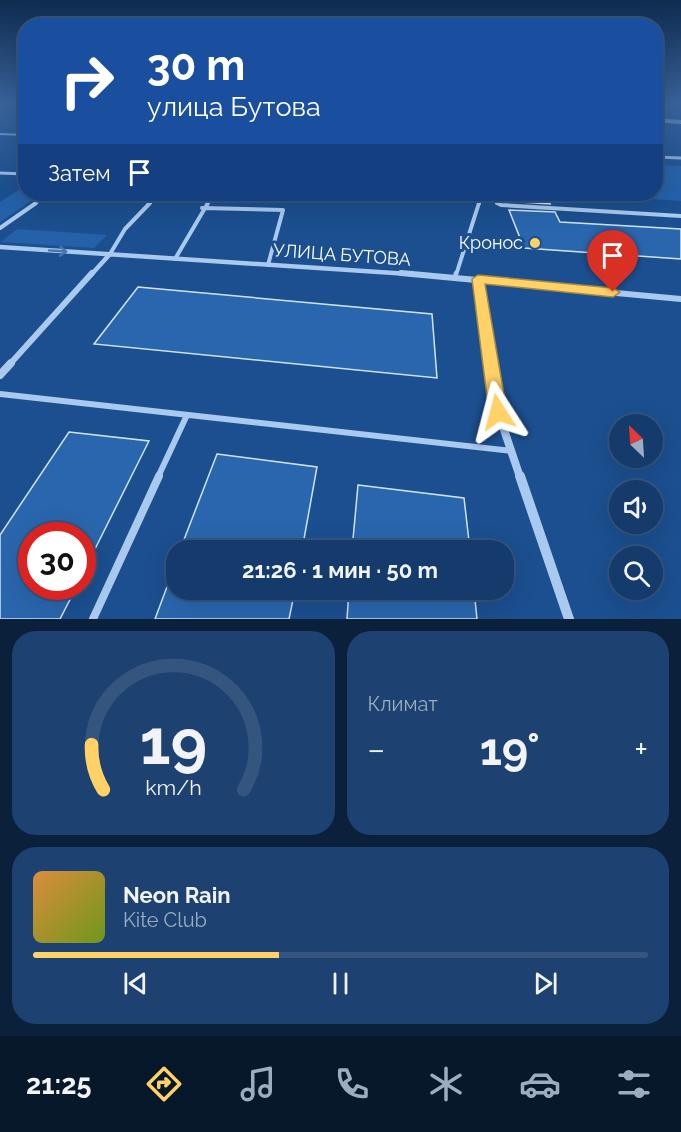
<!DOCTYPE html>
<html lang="ru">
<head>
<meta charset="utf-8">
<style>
  body { margin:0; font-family:Raleway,sans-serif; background:#1d4271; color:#f1f3f6; height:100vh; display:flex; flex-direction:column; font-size:22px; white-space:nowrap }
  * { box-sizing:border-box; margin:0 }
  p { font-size:20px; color:#9dadc1 }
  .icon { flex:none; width:33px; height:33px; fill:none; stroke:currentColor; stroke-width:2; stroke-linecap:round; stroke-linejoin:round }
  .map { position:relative; height:619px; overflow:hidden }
  .side { display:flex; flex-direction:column; gap:12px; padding:12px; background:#0b203b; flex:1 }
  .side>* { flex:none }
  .guide { position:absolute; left:18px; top:18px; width:645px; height:183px; border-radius:24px; box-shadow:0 6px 24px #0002,0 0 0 2px #33557e; background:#1a4fa0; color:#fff; overflow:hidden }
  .needle { width:39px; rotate:335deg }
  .tools { position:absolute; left:609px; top:414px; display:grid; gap:12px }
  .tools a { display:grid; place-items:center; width:54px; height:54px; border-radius:50%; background:#143b6b; box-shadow:0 6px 24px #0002,0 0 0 2px #33557e; font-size:30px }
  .speed { position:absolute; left:18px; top:522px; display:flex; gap:12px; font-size:30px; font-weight:700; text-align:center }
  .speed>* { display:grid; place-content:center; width:78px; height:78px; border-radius:50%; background:#143b6b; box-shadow:0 6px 24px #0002,0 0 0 2px #33557e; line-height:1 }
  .speed .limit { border:9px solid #d22; background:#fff; color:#111 }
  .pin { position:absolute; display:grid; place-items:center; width:51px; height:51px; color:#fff; margin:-62px -26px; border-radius:50% 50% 50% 0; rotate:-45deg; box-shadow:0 0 6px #0007 }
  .pin .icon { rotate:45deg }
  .me { position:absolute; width:66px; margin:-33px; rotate:351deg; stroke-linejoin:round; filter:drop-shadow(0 0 4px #0008) }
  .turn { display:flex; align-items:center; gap:21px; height:126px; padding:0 30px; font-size:27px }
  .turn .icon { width:78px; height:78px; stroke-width:2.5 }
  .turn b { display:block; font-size:42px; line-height:51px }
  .then { display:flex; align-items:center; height:57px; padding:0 30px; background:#0003; gap:12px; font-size:22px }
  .big { font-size:45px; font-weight:700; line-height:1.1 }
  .side .tile { flex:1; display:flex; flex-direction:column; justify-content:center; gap:9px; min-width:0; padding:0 21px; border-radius:24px; background:#1d4271 }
  .side .dial { align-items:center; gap:0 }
  .dial svg { height:156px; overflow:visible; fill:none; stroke:#33557e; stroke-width:7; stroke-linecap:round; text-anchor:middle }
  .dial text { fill:#f1f3f6; stroke:none }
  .song { display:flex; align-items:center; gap:18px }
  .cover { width:72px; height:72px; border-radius:9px; background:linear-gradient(135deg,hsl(30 70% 55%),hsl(80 70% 35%)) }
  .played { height:6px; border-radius:3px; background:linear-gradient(90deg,#ffd166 40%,#33557e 40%) }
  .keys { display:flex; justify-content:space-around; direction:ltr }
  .heat { display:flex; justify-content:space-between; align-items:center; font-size:33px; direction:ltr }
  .side .tiles { flex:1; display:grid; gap:12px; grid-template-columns:1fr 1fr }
  .tile:last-child { grid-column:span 2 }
  .trip { position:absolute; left:166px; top:540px; width:348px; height:60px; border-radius:24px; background:#143b6b; box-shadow:0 6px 24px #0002,0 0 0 2px #33557e; font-weight:700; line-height:60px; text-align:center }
  .tab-bar { display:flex; height:96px; justify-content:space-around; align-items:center; background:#08182b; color:#9dadc1 }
  .tab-bar .icon { width:42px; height:42px }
  .tab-bar .active { color:#ffd166 }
  .tab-bar b { font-size:27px; color:#f1f3f6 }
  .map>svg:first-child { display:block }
</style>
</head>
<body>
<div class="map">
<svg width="681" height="619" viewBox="0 0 681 619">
  <rect width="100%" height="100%" fill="#1b4f8f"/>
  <path fill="#2461a8" d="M656 165 681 166V201L575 194H656Z
    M25 186 26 194H41L0 222V202Z
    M17 229 107 235 94 248 1 242Z"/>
  <path fill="#2a66ad" stroke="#cfe3fa" stroke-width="1.5" d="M503 194H544L550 204 506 201Z
    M509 210 555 212 560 222 681 229V259L524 248Z
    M138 287 432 314 437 378 94 344Z
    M69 432 149 441 82 575V536H32V586H77L60 619H0V535Z
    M217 454 317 467 302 550H180Z
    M358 485 464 498 470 550H352Z
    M177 560V590H295L289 619H155Z
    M349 590H474L477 619H347Z"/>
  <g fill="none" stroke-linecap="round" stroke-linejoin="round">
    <path stroke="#a9c9ee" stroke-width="2" d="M0 134 26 135"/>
    <path stroke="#a9c9ee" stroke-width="3" d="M656 157 681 158
      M0 173 26 174
      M482 195 500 204
      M34 204 49 194
      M148 204 158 194
      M207 204 213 194
      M479 204 482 194"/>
    <path stroke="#a9c9ee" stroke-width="4" d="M497 203 501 205 681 216
      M202 208 283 210 268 265
      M0 228 36 203
      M110 254 125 229 150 203
      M175 259 208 203
      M456 275 479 203"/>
    <path stroke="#a9c9ee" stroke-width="4.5" d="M455 277 456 273"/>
    <path stroke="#a9c9ee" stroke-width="6" d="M0 394 512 451
      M158 477 187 415"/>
    <path stroke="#a9c9ee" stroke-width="8" d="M93 619 159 476"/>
    <path stroke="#a9c9ee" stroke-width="4.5" d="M0 247 424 275
      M91 275 110 254"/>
    <path stroke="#a9c9ee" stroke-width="6" d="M401 273 681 299
      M478 279 491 364
      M10 364 92 273"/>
    <path stroke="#a9c9ee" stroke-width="8" d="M491 363 498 412 520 477
      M0 375 11 363"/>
    <path stroke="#a9c9ee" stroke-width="10" d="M520 476 569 619"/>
    <path fill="#a9c9ee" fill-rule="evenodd" d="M656 118 681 120V124L656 122Z"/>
  </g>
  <defs><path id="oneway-shaft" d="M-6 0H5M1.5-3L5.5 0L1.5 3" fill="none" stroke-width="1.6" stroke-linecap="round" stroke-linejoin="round" transform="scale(1.5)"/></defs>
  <use stroke="#4674ac" href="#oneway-shaft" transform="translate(58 251) rotate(4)"/>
  <linearGradient id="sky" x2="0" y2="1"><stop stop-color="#0f2b4f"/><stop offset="0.54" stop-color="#39639b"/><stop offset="1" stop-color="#39639b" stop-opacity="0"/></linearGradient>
  <rect width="681" height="190" fill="url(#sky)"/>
  <path fill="#ffd166" stroke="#a68842" stroke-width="1.5" d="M478 275 613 288 620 292 613 297 485 284 507 412 504 417 498 419 492 417 489 412 472 279Z"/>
  <circle fill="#ffd166" stroke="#1b4f8f" stroke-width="2" cx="535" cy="243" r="6"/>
  <g text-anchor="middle" stroke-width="6" stroke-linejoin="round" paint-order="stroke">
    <g font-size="18" fill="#fff" stroke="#1b4f8f" text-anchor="end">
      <text x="523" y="249">Кронос</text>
    </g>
    <g font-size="18" fill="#fff" stroke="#1b4f8f">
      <text transform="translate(342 255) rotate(4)" y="6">УЛИЦА БУТОВА</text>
    </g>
  </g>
</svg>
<div class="tools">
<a><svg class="needle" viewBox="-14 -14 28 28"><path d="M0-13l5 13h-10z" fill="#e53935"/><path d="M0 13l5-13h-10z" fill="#9dadc1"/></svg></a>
<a><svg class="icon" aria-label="sound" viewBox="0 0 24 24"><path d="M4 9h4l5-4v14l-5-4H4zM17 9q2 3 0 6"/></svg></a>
<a><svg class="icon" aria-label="search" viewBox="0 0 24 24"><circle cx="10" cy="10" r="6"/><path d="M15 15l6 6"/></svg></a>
</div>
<div class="speed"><div class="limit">30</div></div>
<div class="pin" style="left:613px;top:292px;background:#d93025"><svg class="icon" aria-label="arrive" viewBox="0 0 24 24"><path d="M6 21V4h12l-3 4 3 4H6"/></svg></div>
<svg class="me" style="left:498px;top:412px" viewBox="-20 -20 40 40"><path d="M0-17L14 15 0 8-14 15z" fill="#ffd166" stroke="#fff" stroke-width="4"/></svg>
<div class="trip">21:26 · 1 мин · 50 m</div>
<div class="guide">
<div class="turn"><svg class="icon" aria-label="right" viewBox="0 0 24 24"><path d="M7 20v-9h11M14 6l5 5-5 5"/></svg><div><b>30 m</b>улица Бутова</div></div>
<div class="then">Затем<svg class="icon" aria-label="arrive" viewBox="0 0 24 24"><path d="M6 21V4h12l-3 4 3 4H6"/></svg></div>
</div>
</div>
<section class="side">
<div class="tiles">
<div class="tile dial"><svg viewBox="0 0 100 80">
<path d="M14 69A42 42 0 1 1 86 69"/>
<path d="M14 69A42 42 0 0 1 8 46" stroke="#ffd166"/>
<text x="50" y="56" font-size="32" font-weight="700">19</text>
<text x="50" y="72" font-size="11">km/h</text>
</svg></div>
<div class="tile"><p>Климат</p>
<div class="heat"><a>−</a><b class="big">19°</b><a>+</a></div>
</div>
<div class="tile">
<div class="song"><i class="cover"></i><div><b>Neon Rain</b><p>Kite Club</p></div></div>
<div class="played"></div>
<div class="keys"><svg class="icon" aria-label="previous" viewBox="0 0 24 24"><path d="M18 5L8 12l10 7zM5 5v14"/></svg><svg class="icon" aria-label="pause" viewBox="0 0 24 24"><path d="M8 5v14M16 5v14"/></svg><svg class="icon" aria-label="next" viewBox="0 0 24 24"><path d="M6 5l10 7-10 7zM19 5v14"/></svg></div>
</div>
</div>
</section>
<nav class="tab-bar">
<b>21:25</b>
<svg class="icon active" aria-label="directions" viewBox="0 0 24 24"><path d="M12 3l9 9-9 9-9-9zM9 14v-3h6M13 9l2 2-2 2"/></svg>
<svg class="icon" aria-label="music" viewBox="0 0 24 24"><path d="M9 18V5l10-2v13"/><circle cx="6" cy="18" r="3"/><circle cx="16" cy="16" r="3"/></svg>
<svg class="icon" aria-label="phone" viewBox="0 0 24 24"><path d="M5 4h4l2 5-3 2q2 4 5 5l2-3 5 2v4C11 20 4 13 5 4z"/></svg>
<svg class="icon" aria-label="climate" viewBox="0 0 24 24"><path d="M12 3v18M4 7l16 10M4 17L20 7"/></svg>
<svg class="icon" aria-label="car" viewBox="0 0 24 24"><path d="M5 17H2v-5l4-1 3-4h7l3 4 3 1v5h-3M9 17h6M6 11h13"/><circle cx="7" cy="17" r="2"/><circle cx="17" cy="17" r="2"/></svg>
<svg class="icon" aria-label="filters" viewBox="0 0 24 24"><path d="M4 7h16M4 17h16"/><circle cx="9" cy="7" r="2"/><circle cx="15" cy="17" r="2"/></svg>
</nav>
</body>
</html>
